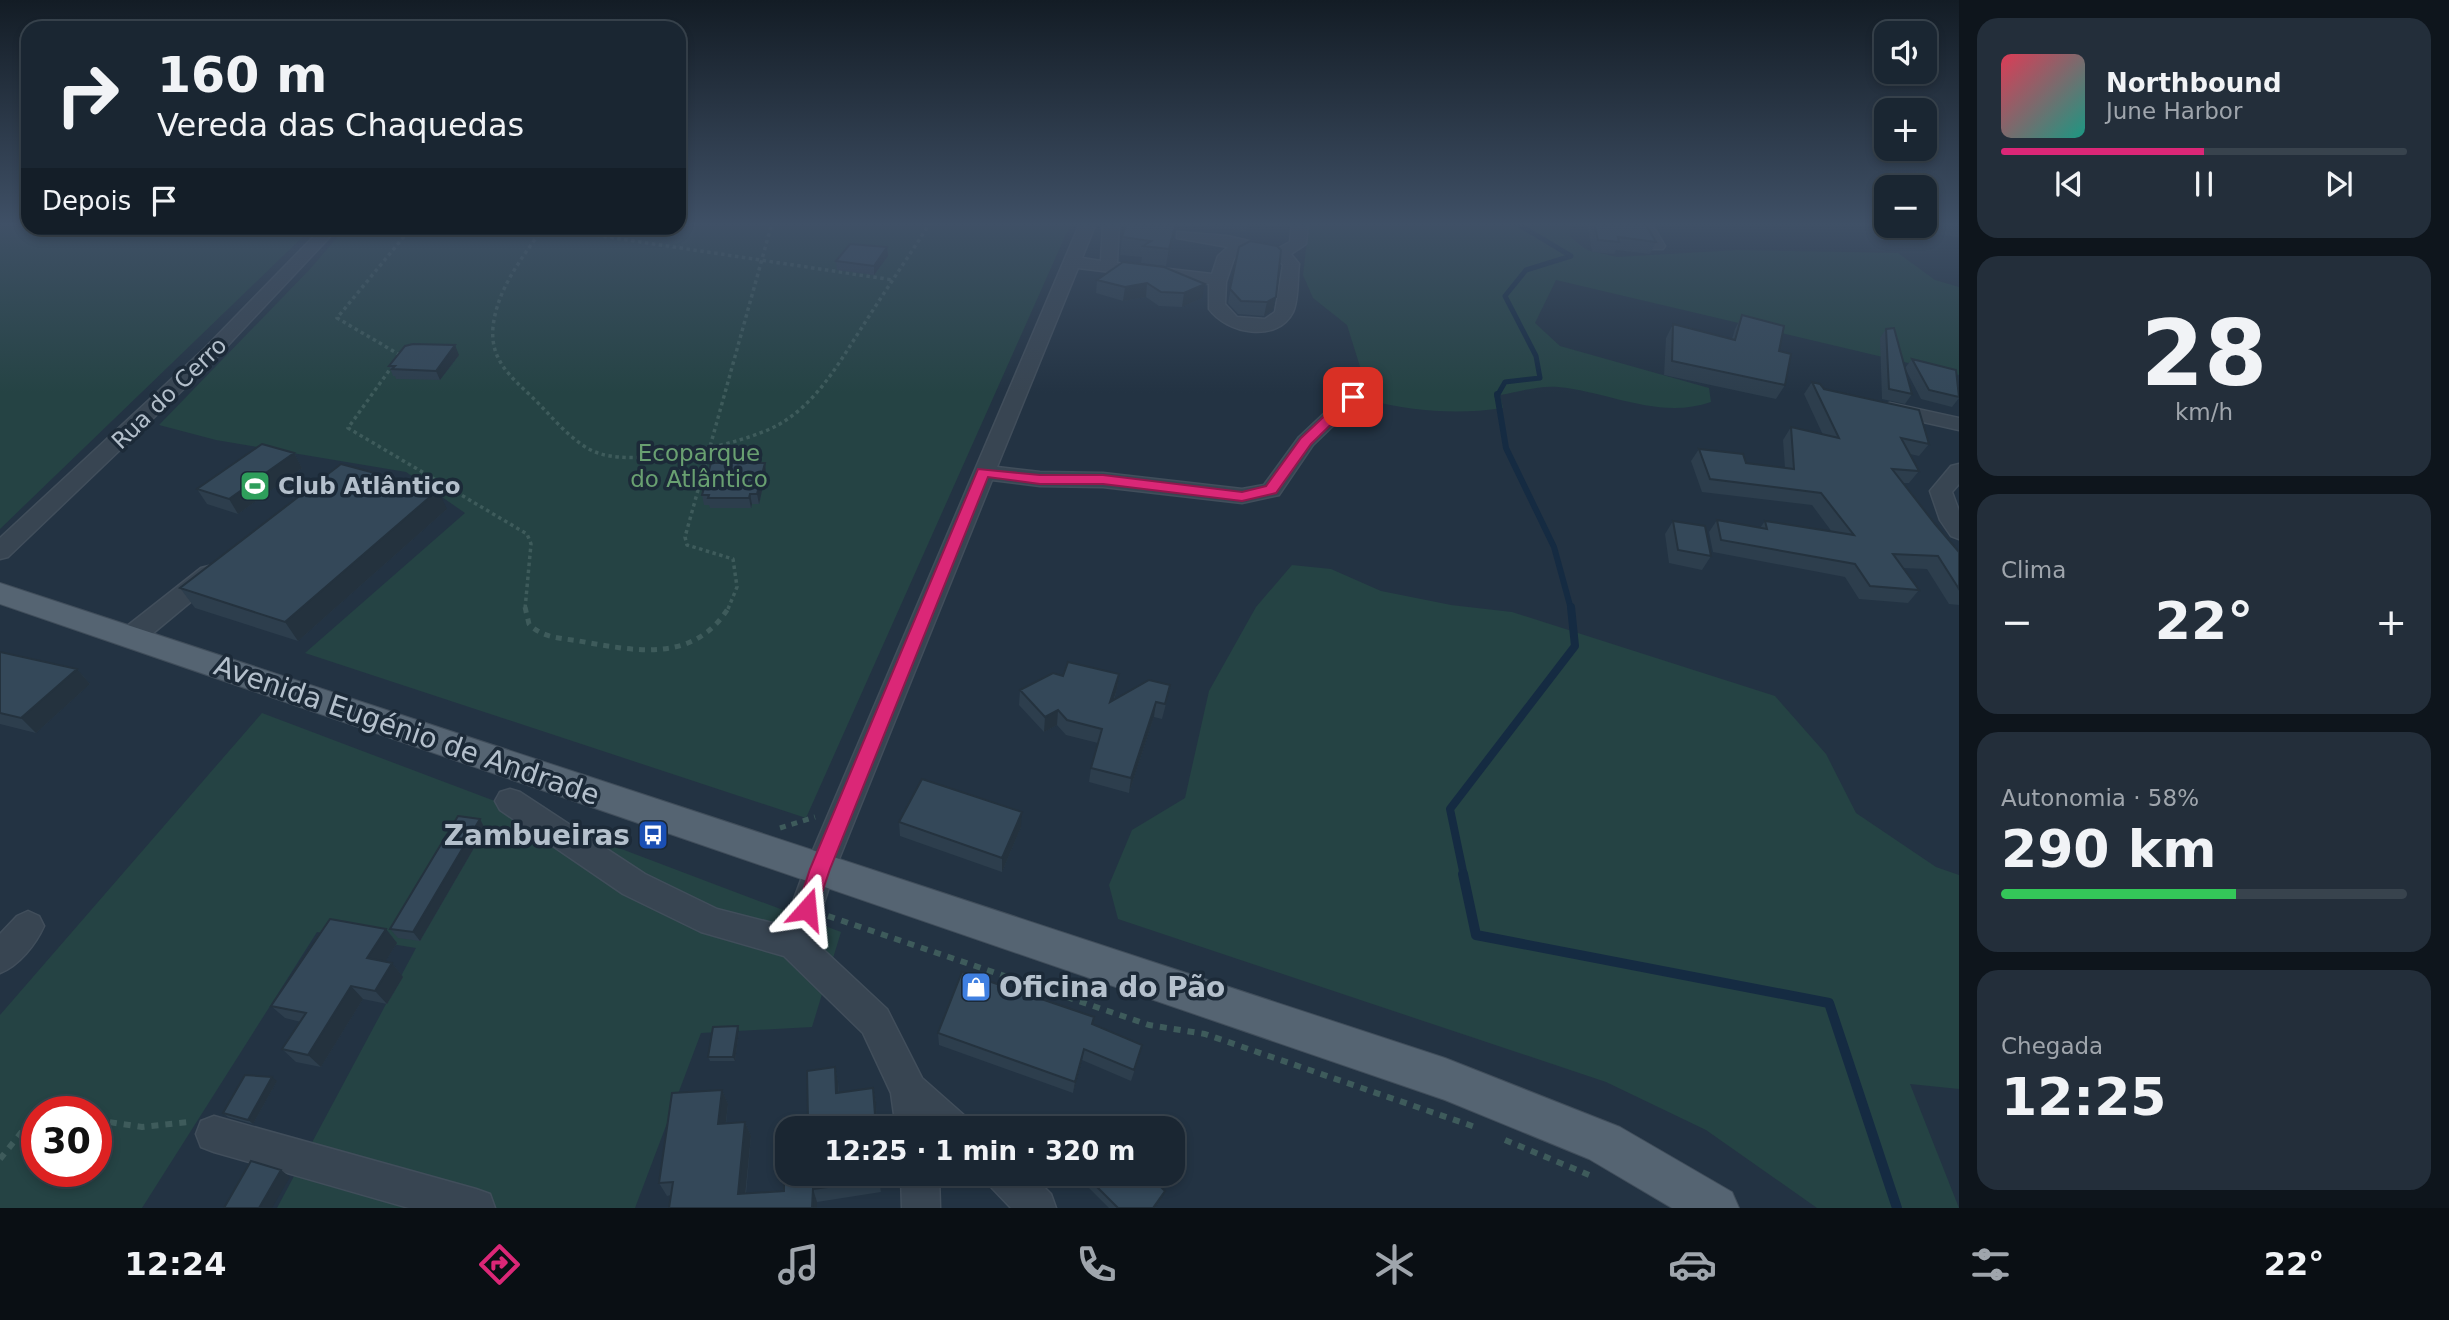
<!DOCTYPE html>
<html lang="pt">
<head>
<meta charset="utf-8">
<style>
  body { margin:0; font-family:"DejaVu Sans",sans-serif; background:#232e3a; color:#f1f3f6; height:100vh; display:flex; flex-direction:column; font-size:26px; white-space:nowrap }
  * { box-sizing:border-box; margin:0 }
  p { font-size:23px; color:#9fa5ac }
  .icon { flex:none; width:38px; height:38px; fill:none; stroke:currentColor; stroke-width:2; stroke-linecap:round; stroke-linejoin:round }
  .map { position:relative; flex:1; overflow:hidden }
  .details { display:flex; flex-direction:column; gap:18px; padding:18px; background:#0e151c; width:490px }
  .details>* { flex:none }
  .banner { position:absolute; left:21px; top:21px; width:665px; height:214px; border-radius:21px; box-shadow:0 4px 10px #0003,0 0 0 2px #38434d; background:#1a2632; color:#f1f3f6; overflow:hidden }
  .buttons { position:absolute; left:1874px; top:21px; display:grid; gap:14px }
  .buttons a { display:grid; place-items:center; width:63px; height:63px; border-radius:14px; background:#1a2632; box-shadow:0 4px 10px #0003,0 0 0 2px #38434d; font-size:35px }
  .speed { position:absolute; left:21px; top:1096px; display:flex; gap:14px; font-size:35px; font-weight:700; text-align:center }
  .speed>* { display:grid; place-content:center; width:91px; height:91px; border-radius:50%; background:#1a2632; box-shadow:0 4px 10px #0003,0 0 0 2px #38434d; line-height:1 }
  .speed .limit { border:10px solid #d22; background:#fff; color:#111 }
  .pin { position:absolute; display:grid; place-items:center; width:60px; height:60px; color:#fff; margin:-30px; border-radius:14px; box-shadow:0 4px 10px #0006 }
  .me { position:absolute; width:77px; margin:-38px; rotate:18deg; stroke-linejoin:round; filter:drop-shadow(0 0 5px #0008) }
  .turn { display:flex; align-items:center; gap:24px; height:147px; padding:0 21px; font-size:32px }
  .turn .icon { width:91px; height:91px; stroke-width:2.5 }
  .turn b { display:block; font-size:49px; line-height:60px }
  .then { display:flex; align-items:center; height:66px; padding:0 21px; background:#0003; gap:14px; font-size:26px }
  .big { font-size:52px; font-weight:700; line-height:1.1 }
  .details .widget { flex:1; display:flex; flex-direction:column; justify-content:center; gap:10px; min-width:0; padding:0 24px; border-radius:21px; background:#232e3a }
  .details .dial { align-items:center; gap:0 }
  .dial b { font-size:91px; line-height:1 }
  .song { display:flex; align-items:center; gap:21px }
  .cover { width:84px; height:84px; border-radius:10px; background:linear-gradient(135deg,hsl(350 70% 55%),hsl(170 70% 35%)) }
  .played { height:7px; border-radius:4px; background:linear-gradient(90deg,#db2777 50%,#38434d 50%) }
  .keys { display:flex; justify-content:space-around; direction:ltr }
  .heat { display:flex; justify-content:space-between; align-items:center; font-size:38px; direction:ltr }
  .charge { height:10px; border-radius:5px; background:linear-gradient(90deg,#34c759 58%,#38434d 0) }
  .trip { position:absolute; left:775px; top:1116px; width:410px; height:70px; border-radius:21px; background:#1a2632; box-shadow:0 4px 10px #0003,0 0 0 2px #38434d; font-weight:700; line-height:70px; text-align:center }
  .dock { display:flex; height:112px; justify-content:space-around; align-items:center; background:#0a0f14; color:#9fa5ac }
  .dock .icon { width:49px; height:49px }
  .dock .on { color:#db2777 }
  .dock b { font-size:32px; color:#f1f3f6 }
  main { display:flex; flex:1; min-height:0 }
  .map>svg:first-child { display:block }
</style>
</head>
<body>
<main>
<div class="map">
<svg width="1959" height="1208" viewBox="0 0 1959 1208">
  <rect width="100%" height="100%" fill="#233343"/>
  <path fill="#254344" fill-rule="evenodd" d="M0 223H28V228H312L0 529Z
    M679 223H1071L806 818 305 653 465 513 406 472 216 440 159 425 311 268 345 228H679Z
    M1309 223H1570V237L1587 250 1617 257 1737 250 1898 253 1935 280 1959 287V375L1556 280 1535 323 1560 346 1709 388 1711 402C1659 420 1610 392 1558 387 1540 385 1518 392 1500 395L1503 408C1457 415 1411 411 1367 400V389L1347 325 1313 298 1303 275Z
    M1292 565 1331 569 1381 591 1451 605 1512 612 1775 696 1826 754 1856 813 1936 867 1959 875V1089L1910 1084 1959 1208H1817L1706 1130 1606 1082 1118 919 1109 885 1132 830 1185 798 1209 691 1256 607Z
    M262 713 841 932 812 1027 701 1033 635 1208H277L416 948 317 932 142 1208H0V1015ZM37 1111H96V1171H37Z"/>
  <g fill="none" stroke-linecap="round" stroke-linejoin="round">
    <path stroke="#152b42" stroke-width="5" d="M1497 396 1505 382 1540 378 1536 356 1505 296 1526 270 1571 256 1516 223"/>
    <path stroke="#152b42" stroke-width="6" d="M1497 394 1506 448 1554 547 1571 609"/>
    <path stroke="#152b42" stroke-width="8" d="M1464 876 1450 809 1575 646 1571 607"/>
    <path stroke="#152b42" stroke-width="10" d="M1463 874 1476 935 1829 1003 1897 1208"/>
    <g stroke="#414e5b" stroke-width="3">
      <path id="minor" d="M1080 223H1096L1082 258 1101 261 1103 223H1119L1117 263 1212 274 1218 256 1228 247 1177 238V232L1227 236 1279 248 1290 242 1292 223H1308L1306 244 1291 254 1299 264C1297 279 1299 299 1293 312 1277 344 1226 333 1209 309V284L1078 268 997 467 1040 472 1103 473 1242 489 1264 485 1299 437 1346 393 1353 391 1363 397 1313 445 1279 495 1242 503 1103 487 1040 486 992 480 835 869 812 939 887 1009 922 1078 965 1116 970 1129H896L891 1093 863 1033 784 956 701 932 623 894 500 810 495 801 500 792 510 789 520 792 645 874 717 909 784 926 805 869ZM1247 252 1276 257 1283 265 1275 312 1265 319 1237 317 1225 304 1226 282 1234 258Z
        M1635 223H1651L1665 246 1663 249H1651Z
        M322 228H338L217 357 8 557 0 559V538L204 349Z
        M1890 403 1959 418V430L1883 413 1880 409 1883 405Z
        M1959 464V484L1952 492 1959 511V539L1951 536 1940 520 1930 491 1951 466Z
        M209 566 217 568 221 574 217 580 140 644 131 646 122 644 118 637 122 630 201 568Z
        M28 911 39 916 44 926C36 944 19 966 0 973V934L17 916Z
        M214 1116 476 1189 490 1194 495 1208H409L214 1152 201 1147 196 1134 201 1121Z
        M901 1174H939L940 1208H902Z
        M985 1174H1031L1051 1194 1056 1208H1011L991 1187Z"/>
    </g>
    <g stroke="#414e5b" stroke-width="2">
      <path id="major" d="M0 583 1445 1058 1620 1127 1732 1192 1739 1208H1672L1589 1159 1445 1100 0 604Z"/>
    </g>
    <path stroke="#3e5b5b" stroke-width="3.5" stroke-dasharray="3.5 3.5" stroke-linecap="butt" d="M543 228C522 258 497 289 493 327 490 360 510 376 532 397 551 415 575 447 601 454 642 466 741 445 778 425 819 402 841 359 866 321 887 288 909 256 930 223
      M548 228 893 280
      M400 355 337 318 411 228
      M393 365 348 428 527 534 531 544 525 609
      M728 609 737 587 733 559 687 545 685 537 772 223"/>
    <path stroke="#3e5b5b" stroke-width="5" stroke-dasharray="6 6" stroke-linecap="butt" d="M525 607 529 624C542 638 561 638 579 641 635 651 694 664 729 607
      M780 828 815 817"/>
    <path stroke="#3e5b5b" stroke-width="6" stroke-dasharray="7 7" stroke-linecap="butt" d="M828 916 1149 1025 1205 1034 1478 1128
      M39 1111 60 1101 81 1111
      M96 1120 142 1127 188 1122
      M1505 1140 1594 1177
      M0 1159 37 1113"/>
    <use href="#minor" fill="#384552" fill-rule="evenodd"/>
    <use href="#major" fill="#556472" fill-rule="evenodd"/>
  </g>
  <path fill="#2d3e4d" d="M1126 223H1248L1246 231 1178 225 1166 266 1141 263 1142 257 1120 255 1122 237Z
    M1254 223H1281V227Z
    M1587 223H1645L1656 242 1650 254 1616 250 1614 254 1592 252Z
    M1925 223H1959V237L1901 230 1898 226H1925Z
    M887 247 888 256 874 275 837 270 836 261Z
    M1239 247 1276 297 1273 310 1264 316 1238 314 1228 303Z
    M1123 262 1202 298 1182 307 1159 306 1146 297 1123 301 1096 293 1097 280Z
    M1742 315 1779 351 1785 385 1776 399 1664 375 1666 338 1673 324 1732 339 1735 329Z
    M1886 329 1905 368 1912 359 1959 390V398L1952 407 1921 399 1906 370 1912 394 1905 404 1882 399 1880 338Z
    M459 355 440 380 396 379 395 376H393L389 366Z
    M1812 382 1929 444 1919 456 1910 454 1919 471 1909 483H1903L1935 524 1959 552V605L1949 604 1927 569 1903 568 1919 590 1908 603 1859 599 1845 577 1713 552 1709 532 1717 520 1760 528 1765 521 1832 532 1812 505 1702 492 1691 461 1699 449 1746 463 1785 468 1783 440 1791 427 1823 435 1804 394Z
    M294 453 302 468 238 514 207 504 197 489Z
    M766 473 759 504H752L751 508H710L709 505H704L702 495Z
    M447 509 298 641 195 608 180 588Z
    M1673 521 1711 556 1702 570 1669 563 1665 534Z
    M0 652 77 669 90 684 36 733 0 724Z
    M1119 674 1117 689 1114 700H1167L1162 719 1154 717 1129 793 1089 782 1091 768 1098 743 1066 735 1057 725 1044 732 1019 705 1020 690 1063 676Z
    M480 819 485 829 420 941 398 938 390 929Z
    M899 822 1021 827 1002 872 900 836Z
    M386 929 397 943 385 962 392 963 403 977 387 1004 363 999 321 1067 296 1062 282 1049 301 1022 285 1018 271 1006Z
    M1094 1017 1092 1024 1139 1057 1131 1081 1082 1060 1073 1093 939 1045 938 1033Z
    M739 1031 735 1061H710L708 1057Z
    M835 1067 838 1081 839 1093 873 1088 876 1102 877 1129H788V1174H880L881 1192 817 1202V1208H669L671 1195 667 1196 659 1183 672 1093 722 1090 728 1104 726 1124 745 1122 751 1136 746 1194 784 1191V1121L808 1118 807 1071Z
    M277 1081 253 1124 228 1117 223 1113Z
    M1075 1174H1163L1156 1183 1162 1198 1155 1208H1109Z"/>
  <path fill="#24323e" d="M1176 223H1178L1166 266 1169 249Z
    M887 247 888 256 874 275V266Z
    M1147 283 1146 297 1123 301 1125 287Z
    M1205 284 1202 298 1182 307 1184 293Z
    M1276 297 1273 310 1264 316 1267 302Z
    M455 345 459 355 440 380 436 371Z
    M294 453 302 468 238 514 229 499Z
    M765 463 766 473 759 504 757 494Z
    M438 490 447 509 298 641 285 622Z
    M750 494 752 504 751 508 749 498Z
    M77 669 90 684 36 733 21 718Z
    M1119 674 1117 689 1108 717 1110 702Z
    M1156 702 1154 717 1129 793 1131 778Z
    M1058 710 1057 725 1044 732 1045 717Z
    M1022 812 1021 827 1002 872V858Z
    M480 819 485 829 420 941 413 932Z
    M386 929 397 943 379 972 367 958Z
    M392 963 403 977 387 1004 375 991Z
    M351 986 363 999 321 1067 308 1055Z
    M738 1026 739 1031 735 1061 733 1057Z
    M1084 1049 1082 1060 1073 1093 1075 1082Z
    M835 1067 838 1081 839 1107 836 1093Z
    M272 1077 277 1081 253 1124 248 1120Z
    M873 1088 876 1102 877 1129H876Z
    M722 1090 728 1104 724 1137 718 1124Z
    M745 1122 751 1136 744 1206 738 1194Z
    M281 1170 290 1177 272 1208H259Z
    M878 1174H880L881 1192Z
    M1160 1174H1163L1152 1188 1155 1181Z
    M813 1189 817 1202V1208H812Z
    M1165 1191 1162 1198 1155 1208H1153Z"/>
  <path fill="#344859" stroke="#24323e" stroke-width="2" d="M1126 223H1176L1169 249 1143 246 1151 241 1122 237Z
    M1594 223H1645L1656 242 1618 237 1619 242 1598 240Z
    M1930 223H1959V227Z
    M1250 241 1277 246 1281 250 1276 297 1267 302 1241 301 1230 289 1239 247Z
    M850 244 887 247 874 266 836 261Z
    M1123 262 1164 267 1205 284 1184 293 1161 292 1147 283 1125 287 1097 280Z
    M1742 315 1784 326 1779 351 1791 354 1785 385 1672 361 1673 324 1735 340Z
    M1894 328 1912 394 1889 389 1886 329Z
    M413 344 455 345 436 371 392 369 395 366H389L405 346Z
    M1912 359 1956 370 1959 397 1929 390Z
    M1812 382 1820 384 1824 389 1919 410 1929 444 1901 438 1919 471 1892 469 1935 524 1959 552V589L1938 556 1893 554 1919 590 1870 586 1855 564 1721 540 1717 520 1767 529 1765 521 1854 535 1821 493 1710 479 1699 449 1743 454 1746 463 1794 469 1791 427 1839 438Z
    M262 444 294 453 229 499 197 489Z
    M711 463H765L757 494H750L749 498H708L709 495H702Z
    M341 464 438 490 285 622 180 588Z
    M1673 521 1705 526 1711 556 1678 550Z
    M0 652 77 669 21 718 0 713Z
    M1068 662 1119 674 1110 702 1149 680 1170 685 1165 704 1156 702 1131 778 1091 768 1102 729 1067 720 1058 710 1045 717 1020 690 1053 673 1063 676Z
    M922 779 1022 812 1002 858 899 822Z
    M458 816 480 819 413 932 390 929Z
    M330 919 386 929 367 958 392 963 375 991 351 986 308 1055 282 1049 306 1013 271 1006Z
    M962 972 1094 1017 1092 1024 1142 1045 1134 1070 1084 1049 1075 1082 938 1033Z
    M738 1026 733 1057H708L713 1027Z
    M835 1067 836 1093 873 1088 876 1129H788V1174H878L879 1180 813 1189 812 1208H669L673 1182 659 1183 672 1093 722 1090 718 1124 745 1122 738 1194 784 1191V1121L808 1118 807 1071Z
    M245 1075 272 1077 248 1120 223 1113Z
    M1117 1123 1123 1129H1113Z
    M251 1161 281 1170 259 1208H224Z
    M1084 1174H1160L1155 1181 1165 1191 1153 1208H1118Z"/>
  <linearGradient id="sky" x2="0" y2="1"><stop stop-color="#131c25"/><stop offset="0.57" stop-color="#3f5066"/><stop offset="1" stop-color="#3f5066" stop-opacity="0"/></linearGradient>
  <rect width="1959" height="393" fill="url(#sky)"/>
  <path fill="#db2777" stroke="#8e194d" stroke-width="2" d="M1348 394 1359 397 1311 444 1276 493 1242 501 1103 484H1040L988 477 830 869 814 916 807 918 800 916 797 909 810 869 978 469 1040 475H1103L1242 492 1266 486 1301 438Z"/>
  <defs>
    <g id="stadium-square" transform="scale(1.575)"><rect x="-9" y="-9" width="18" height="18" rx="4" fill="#2e9e5b" stroke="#1c2a38"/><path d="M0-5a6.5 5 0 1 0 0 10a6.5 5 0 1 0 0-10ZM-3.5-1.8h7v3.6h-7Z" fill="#fff"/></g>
    <g id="bus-square" transform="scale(1.575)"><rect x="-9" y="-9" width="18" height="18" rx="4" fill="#1a4fb4" stroke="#1c2a38"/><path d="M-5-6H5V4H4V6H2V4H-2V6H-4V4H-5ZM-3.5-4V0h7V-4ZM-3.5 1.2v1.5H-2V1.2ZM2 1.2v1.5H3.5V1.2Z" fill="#fff"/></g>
    <g id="shop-square" transform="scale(1.575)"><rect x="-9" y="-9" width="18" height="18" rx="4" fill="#3f7fe0" stroke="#1c2a38"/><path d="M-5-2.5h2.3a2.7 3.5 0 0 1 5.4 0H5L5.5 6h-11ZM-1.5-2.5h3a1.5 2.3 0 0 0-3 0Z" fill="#fff"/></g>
  </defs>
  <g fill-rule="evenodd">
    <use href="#stadium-square" x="255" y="486"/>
    <use href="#bus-square" x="653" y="835"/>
    <use href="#shop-square" x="976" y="987"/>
  </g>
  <g text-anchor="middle" stroke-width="7" stroke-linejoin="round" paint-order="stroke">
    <g font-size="23" fill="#b4c0cc" stroke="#1c2a38">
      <text transform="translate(169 393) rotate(-44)" y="8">Rua do Cerro</text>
    </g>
    <g font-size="23" fill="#69a071" stroke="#1c2a38">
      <text x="699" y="461">Ecoparque<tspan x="699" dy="26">do Atlântico</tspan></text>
    </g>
    <g font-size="23" font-weight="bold" fill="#b4c0cc" stroke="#1c2a38" text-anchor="start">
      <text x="278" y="494">Club Atlântico</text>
    </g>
    <g font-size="28" fill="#b4c0cc" stroke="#1c2a38">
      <text transform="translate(407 730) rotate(19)" y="10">Avenida Eugénio de Andrade</text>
    </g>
    <g font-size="28" font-weight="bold" fill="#b4c0cc" stroke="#1c2a38" text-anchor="end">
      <text x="630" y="845">Zambueiras</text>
      <text x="999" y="997" text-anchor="start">Oficina do Pão</text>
    </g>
  </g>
</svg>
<div class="buttons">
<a><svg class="icon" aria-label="sound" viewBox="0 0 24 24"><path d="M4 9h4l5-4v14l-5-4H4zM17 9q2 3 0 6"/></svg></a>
<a>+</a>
<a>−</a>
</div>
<div class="speed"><div class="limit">30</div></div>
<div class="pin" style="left:1353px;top:397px;background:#d93025"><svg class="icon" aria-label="arrive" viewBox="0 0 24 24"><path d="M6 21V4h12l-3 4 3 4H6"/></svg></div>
<svg class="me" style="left:807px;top:909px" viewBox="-20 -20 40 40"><path d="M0-17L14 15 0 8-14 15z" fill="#db2777" stroke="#fff" stroke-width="4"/></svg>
<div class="trip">12:25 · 1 min · 320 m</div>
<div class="banner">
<div class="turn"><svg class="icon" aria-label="right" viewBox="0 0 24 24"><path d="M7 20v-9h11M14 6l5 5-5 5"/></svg><div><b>160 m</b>Vereda das Chaquedas</div></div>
<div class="then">Depois<svg class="icon" aria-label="arrive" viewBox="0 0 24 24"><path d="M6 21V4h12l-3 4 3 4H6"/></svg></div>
</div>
</div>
<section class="details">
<div class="widget">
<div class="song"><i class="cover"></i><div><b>Northbound</b><p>June Harbor</p></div></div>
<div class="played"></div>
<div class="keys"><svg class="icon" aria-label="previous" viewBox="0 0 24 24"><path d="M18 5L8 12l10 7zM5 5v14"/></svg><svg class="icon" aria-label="pause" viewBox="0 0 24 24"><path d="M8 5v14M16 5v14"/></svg><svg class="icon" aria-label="next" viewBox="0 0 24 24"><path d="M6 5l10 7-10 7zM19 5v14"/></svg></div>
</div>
<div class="widget dial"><b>28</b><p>km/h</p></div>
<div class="widget"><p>Clima</p>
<div class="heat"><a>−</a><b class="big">22°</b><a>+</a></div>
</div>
<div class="widget"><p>Autonomia · 58%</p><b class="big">290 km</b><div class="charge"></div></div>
<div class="widget"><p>Chegada</p><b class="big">12:25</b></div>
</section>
</main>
<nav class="dock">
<b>12:24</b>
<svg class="icon on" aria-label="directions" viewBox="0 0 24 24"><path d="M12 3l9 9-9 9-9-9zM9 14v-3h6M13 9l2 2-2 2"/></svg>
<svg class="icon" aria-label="music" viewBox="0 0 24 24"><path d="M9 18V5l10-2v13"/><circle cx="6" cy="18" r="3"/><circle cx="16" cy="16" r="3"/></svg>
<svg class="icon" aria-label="phone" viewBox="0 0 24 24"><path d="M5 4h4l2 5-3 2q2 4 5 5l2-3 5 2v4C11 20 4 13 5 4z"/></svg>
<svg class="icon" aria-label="climate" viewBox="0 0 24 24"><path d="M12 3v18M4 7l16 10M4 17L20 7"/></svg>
<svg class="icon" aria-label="car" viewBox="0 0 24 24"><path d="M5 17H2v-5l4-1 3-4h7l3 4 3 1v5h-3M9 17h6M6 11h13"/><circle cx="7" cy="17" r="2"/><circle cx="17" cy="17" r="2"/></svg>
<svg class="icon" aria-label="filters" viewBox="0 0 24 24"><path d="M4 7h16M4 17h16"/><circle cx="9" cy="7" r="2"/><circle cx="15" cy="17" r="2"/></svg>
<b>22°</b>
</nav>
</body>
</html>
